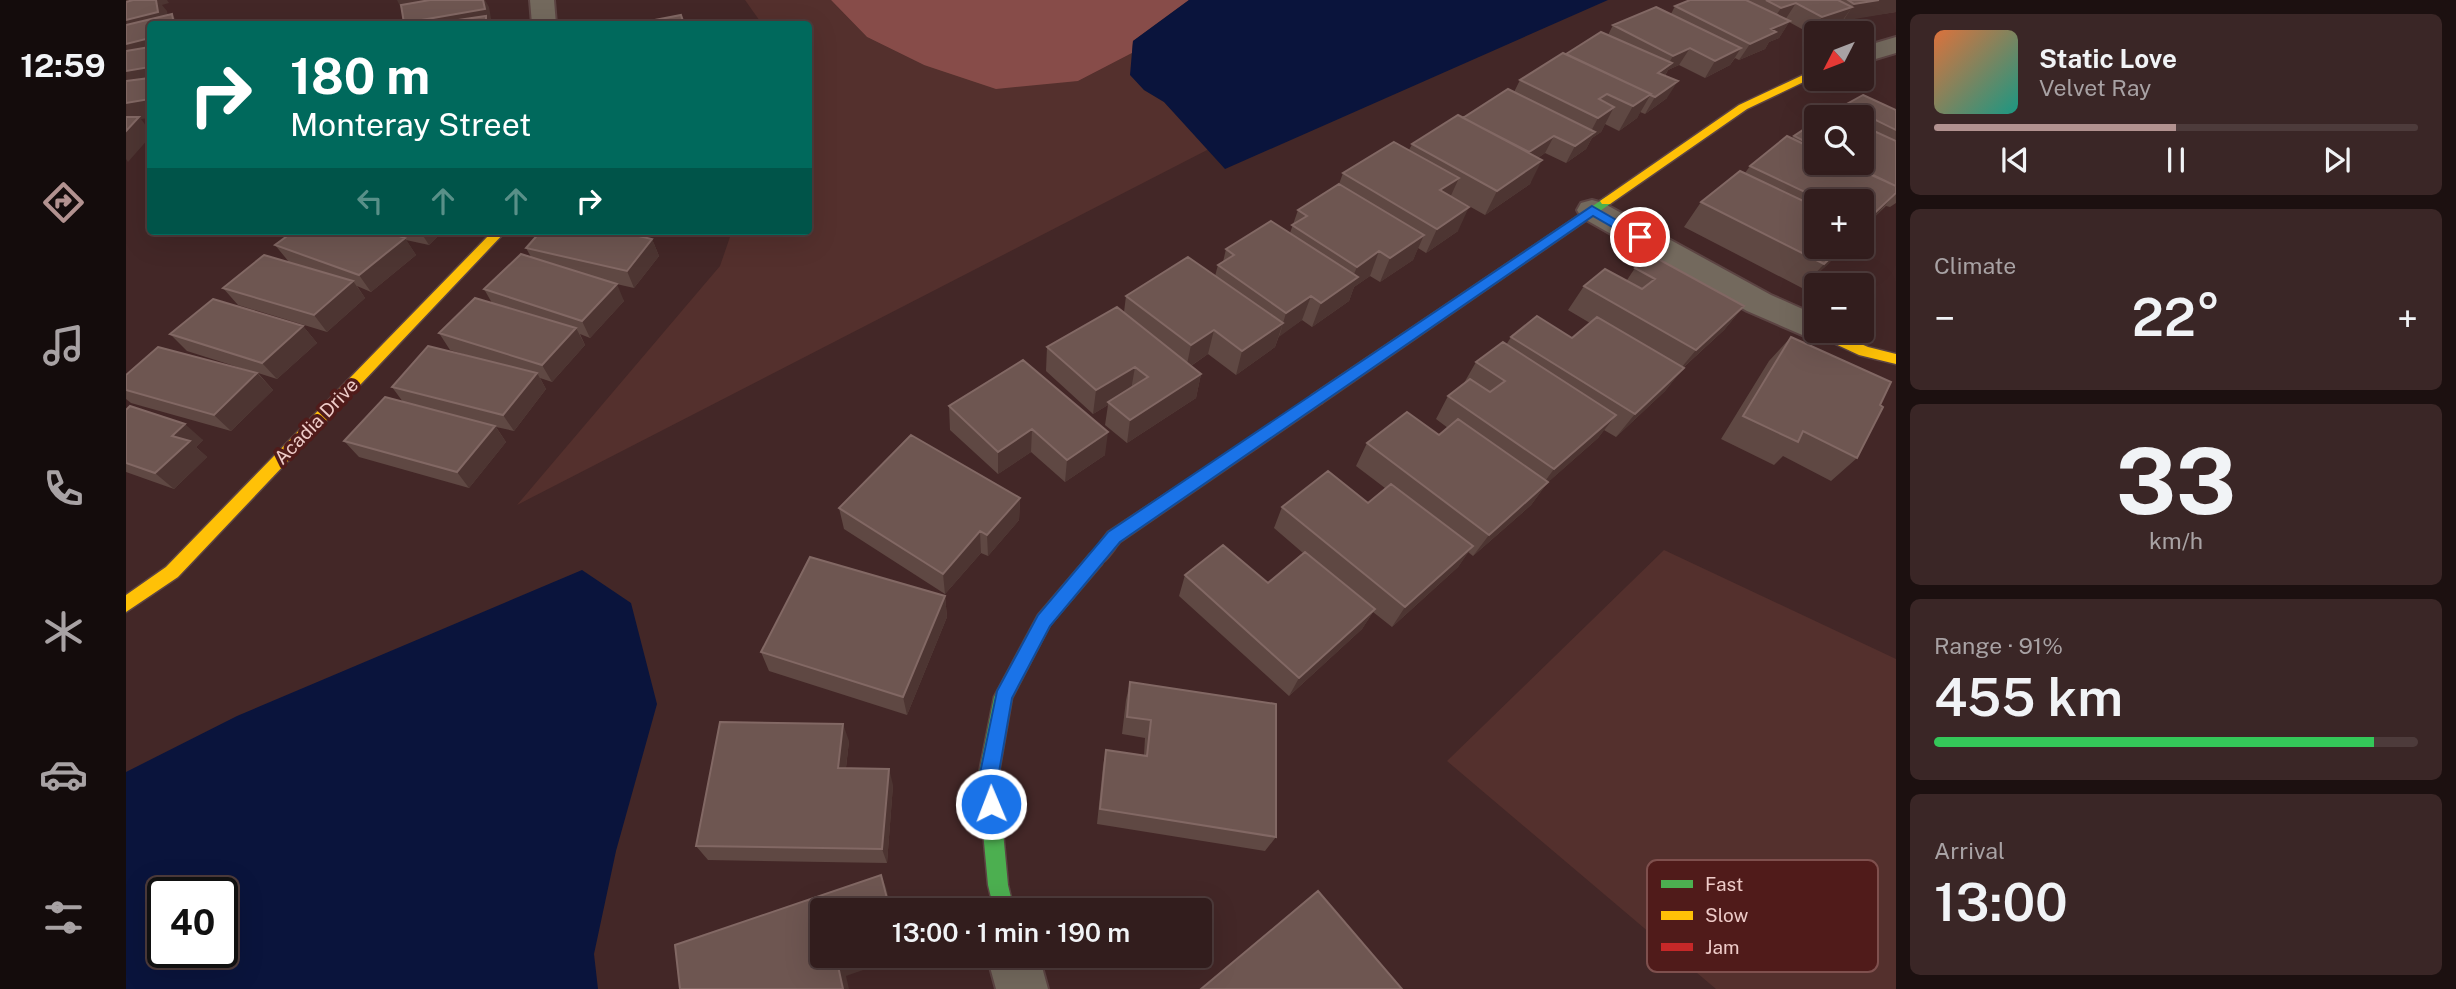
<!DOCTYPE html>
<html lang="en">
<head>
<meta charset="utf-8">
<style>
  body { margin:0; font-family:"Public Sans",sans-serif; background:#3a2626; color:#f1f3f6; height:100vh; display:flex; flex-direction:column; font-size:26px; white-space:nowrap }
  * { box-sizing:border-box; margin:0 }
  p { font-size:23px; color:#a8a2a4 }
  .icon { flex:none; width:38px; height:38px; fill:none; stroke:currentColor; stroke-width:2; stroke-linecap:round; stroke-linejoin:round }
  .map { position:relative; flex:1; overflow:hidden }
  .panel { display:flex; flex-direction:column; gap:14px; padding:14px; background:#1c1010; width:560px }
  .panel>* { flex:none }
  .guide { position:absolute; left:21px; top:21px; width:665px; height:214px; border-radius:7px; box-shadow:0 7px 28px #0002,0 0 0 2px #4d3b3b; background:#00695c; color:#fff; overflow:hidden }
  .needle { width:46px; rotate:228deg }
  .fabs { position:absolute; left:1678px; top:21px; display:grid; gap:14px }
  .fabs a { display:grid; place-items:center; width:70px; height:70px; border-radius:7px; background:#321d1d; box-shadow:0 7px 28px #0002,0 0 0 2px #4d3b3b; font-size:35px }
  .speed { position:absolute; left:21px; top:877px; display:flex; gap:14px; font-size:35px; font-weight:700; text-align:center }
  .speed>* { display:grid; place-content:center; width:91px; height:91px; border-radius:50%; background:#321d1d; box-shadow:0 7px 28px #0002,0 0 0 2px #4d3b3b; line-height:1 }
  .speed .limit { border:4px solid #111; border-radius:10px; background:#fff; color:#111 }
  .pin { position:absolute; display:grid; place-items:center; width:60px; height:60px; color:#fff; margin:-30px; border:4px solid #fff; border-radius:50%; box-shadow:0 2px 7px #0007 }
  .me { position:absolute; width:77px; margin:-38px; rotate:359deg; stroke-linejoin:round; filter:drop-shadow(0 0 5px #0008) }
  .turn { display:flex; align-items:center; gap:24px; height:147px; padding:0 28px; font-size:32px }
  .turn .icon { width:91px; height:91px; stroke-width:2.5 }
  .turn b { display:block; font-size:49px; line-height:60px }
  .lanes { display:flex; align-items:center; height:66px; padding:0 28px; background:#0003; justify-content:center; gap:35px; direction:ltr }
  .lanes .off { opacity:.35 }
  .big { font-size:52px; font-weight:600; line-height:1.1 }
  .panel .card { flex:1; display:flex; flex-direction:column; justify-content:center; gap:10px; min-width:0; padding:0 24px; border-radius:10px; background:#3a2626 }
  .panel .dial { align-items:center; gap:0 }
  .dial b { font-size:91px; line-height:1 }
  .song { display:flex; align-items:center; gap:21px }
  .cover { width:84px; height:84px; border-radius:10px; background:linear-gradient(135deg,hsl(20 70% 55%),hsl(170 70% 35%)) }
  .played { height:7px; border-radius:4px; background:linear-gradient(90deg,#b29290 50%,#4d3b3b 50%) }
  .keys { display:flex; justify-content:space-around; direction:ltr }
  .heat { display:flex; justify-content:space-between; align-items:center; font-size:38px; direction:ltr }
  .charge { height:10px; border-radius:5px; background:linear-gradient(90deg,#34c759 91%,#4d3b3b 0) }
  .trip { position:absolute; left:684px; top:898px; width:402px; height:70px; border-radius:7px; background:#321d1d; box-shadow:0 7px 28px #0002,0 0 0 2px #4d3b3b; font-weight:600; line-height:70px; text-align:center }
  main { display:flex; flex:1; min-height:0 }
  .tab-bar { display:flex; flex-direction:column; width:126px; justify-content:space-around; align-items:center; background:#140c0c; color:#a8a2a4 }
  .tab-bar .icon { width:49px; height:49px }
  .tab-bar .current { color:#b29290 }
  .tab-bar b { font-size:32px; color:#f1f3f6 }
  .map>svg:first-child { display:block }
</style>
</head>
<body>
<main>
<nav class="tab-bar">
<b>12:59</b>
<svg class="icon current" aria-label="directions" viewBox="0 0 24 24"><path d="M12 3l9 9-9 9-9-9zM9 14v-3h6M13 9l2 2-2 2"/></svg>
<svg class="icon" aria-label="music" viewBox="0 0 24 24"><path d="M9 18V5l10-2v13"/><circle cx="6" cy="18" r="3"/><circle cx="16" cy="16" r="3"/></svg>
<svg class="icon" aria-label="phone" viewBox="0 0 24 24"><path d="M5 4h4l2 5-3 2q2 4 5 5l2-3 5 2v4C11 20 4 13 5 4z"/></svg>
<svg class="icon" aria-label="climate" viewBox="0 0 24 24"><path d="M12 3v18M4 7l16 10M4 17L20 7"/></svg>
<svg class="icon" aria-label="car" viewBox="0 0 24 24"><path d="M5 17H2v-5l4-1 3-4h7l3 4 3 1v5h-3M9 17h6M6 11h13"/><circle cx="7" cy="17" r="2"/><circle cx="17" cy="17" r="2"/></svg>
<svg class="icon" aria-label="filters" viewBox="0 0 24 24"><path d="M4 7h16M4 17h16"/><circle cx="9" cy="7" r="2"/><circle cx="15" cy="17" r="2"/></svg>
</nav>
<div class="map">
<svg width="1770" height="989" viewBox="0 0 1770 989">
  <rect width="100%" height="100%" fill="#432727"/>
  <path fill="#54302d" d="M619 0H705L741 37 798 65 952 81 1006 53 1005 75 1018 90 1038 102 1083 149 391 505 594 266 606 231H682V24H636Z
    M1538 550 1770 659V989H1590L1321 761Z"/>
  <path fill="#874c49" d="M705 0H1063L1007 41 1006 53 952 81 870 89 798 65 741 37Z"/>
  <path fill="#0a143c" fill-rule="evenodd" d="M1063 0H1482L1099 169 1038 102 1018 90 1004 75 1007 41Z
    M456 570 505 603 531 704 490 851 468 954 472 989H0V772L111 716ZM37 892H96V952H37Z"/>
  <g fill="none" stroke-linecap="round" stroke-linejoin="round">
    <g stroke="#5c4443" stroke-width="4">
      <path id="street" d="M404 0H428L430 24H406Z
        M1770 37V53L1736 63V47Z
        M1466 200 1477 203 1645 295 1690 315V331H1706L1702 337 1690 341 1621 311 1455 217 1451 210 1455 203Z
        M861 956H913L922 989H870Z"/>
    </g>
    <g stroke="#5c4443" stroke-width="3">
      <path id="fast" d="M1480 197 1486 201 1484 204 1196 403H1186L1184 399 1186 395Z
        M970 552 976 554 978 559 976 564 924 625 886 698 872 778 882 885 888 910H868L862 885 852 778 868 697 912 615 964 554Z"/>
    </g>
    <g stroke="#5c4443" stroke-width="3">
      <path id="slow" d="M1690 69V76L1621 109 1484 204H1476L1474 201 1613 105Z
        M367 231H380L52 577 0 612V595L40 567Z
        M1690 327V331H1705L1742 347 1770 354V364L1733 355 1688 334 1686 331Z"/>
    </g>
    <g stroke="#5c4443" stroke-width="3">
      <path id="jam" d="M1191 394 1198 399 1196 403 994 542C986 551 978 569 964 564L962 559 982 532Z"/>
    </g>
    <use href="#street" fill="#73695d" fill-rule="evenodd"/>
    <use href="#fast" fill="#4caf50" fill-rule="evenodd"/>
    <use href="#slow" fill="#ffc107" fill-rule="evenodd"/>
    <use href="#jam" fill="#c62828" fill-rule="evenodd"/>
  </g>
  <path fill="#5f4843" d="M1564 0H1770V12L1716 20 1714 24 1685 34 1663 22 1653 38 1643 42 1639 49 1613 60 1609 58 1604 65 1579 78 1553 65 1542 70 1539 76 1541 98 1519 114 1514 112 1511 118 1493 131 1479 124 1475 132 1466 138 1460 149 1440 163 1419 153 1412 158 1404 184 1359 215 1325 196 1332 231 1300 253 1292 248 1287 260 1254 282 1244 276 1228 287 1223 301 1186 327 1176 320 1153 336 1149 347 1110 375 1082 354 1065 366 1075 374 1070 398 1001 443 979 425 982 405 967 414 920 371 921 347 998 312 1000 296 1089 276 1092 265 1097 262 1100 249 1164 233 1172 210 1213 184 1217 173 1283 150 1286 144 1388 92 1394 80 1440 54 1482 35 1487 25 1545 14 1549 6Z
    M1719 105 1770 110V203L1764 207 1760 206 1736 229V201H1690V247H1717L1702 264 1676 288 1558 227 1575 202 1619 173 1624 166 1666 138 1668 136 1690 126V163H1736V117H1710Z
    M168 231H317L303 245 280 240 290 255 245 292 231 286 239 298 201 332 112 305 97 288 173 265 163 262 149 245Z
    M415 231H550L549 233 496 232 526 239 533 256 508 288 486 283 498 301 464 338 454 334 459 345 426 382 414 378 420 389 388 431 370 427 380 442 343 488 233 457 218 441 277 402 266 387 350 358 324 350 313 333 366 303 358 289 405 257 400 248Z
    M1509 268 1618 306 1598 330 1558 367 1539 391 1490 437 1478 430 1472 438 1422 482 1405 505 1347 556 1342 552 1332 567 1266 627 1247 612 1236 629 1163 696 1053 596 1059 575 1142 583 1177 553 1148 528 1156 507 1242 503 1259 488 1230 466 1241 443 1313 435 1322 428 1310 419 1322 396 1338 383 1350 362 1380 345 1385 337 1446 338 1464 323 1442 310 1458 286 1501 280Z
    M177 326 191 343 151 379 132 373 147 390 105 431 5 403 0 399V375L124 371 61 351 44 334Z
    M1665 337 1754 405 1731 458 1705 481 1657 456 1648 465 1595 439 1643 361Z
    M897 360 979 455 939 482 905 452 872 474 824 430 823 406Z
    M0 410 77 440 70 447 81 457 48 489 0 472Z
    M894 498 893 520 862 556 855 553 819 594 718 529 713 508Z
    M819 596 821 617 781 715 643 671 635 652Z
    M1004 682 1150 837 1139 851 971 824 977 766 980 750 1018 755 1019 738 996 734 1000 700Z
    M723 741 720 768 767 785 761 863 582 860 570 846Z"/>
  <path fill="#4d3532" d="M0 0H41L43 3 36 5 41 11 44 24 0 39Z
    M271 0H359L363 7 366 24H279V17Z
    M1753 0H1770V12L1717 21 1728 4Z
    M1670 3 1659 20 1644 25 1655 8Z
    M1726 7 1714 24 1685 34 1696 17Z
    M46 14 53 24H48Z
    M1664 21 1653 38 1643 42 1639 49 1613 60 1624 44 1645 29Z
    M24 38V58L0 64V44Z
    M1564 48 1553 65 1542 70 1536 80 1532 73 1540 68 1547 56Z
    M1615 48 1604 65 1579 78 1589 61Z
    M24 67V86L0 91V71Z
    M1552 81 1541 98 1519 114 1529 97Z
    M1525 94 1511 118 1493 131 1507 106Z
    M24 99V118L15 119 24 131V137L2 162 0 159V103Z
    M1488 107 1475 132 1466 138 1460 149 1440 163 1449 146 1462 137 1472 118Z
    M1428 136 1419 153 1395 170 1403 152Z
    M1416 160 1404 184 1359 215 1371 191Z
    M1333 178 1322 202 1314 190Z
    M1770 193 1753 212 1736 229V226L1740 221Z
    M1343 207 1332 231 1300 253 1311 229Z
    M294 231H317L303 245Z
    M1298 235 1287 260 1254 282 1264 258Z
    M279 238 290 255 245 292 233 275Z
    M526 239 533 256 508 288 501 271Z
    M1716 247H1717L1702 264 1676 288 1698 264Z
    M1253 251 1244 276 1228 287 1223 301 1186 327 1195 303 1225 281 1231 267Z
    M227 281 239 298 201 332 188 315Z
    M491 284 498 301 464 338 456 321Z
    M1185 296 1176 320 1153 337 1160 313Z
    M1618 306 1598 330 1550 374 1570 350Z
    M1157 323 1149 347 1110 375 1116 351Z
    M177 326 191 343 151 379 136 363Z
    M450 328 459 345 426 382 416 365Z
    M1088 330 1082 354 1060 369 1065 345Z
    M1009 367 1005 390 982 402V405L967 414 970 390Z
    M1558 368 1539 391 1490 437 1509 414Z
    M131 373 147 390 105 431 88 415Z
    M411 373 420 389 388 431 377 415Z
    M1075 374 1070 398 1001 443 1004 420Z
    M1490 415 1472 438 1411 492 1428 469Z
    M59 424 77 440 70 447 81 457 48 489 29 473 46 436Z
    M369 426 380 442 343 488 331 472Z
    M906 429 905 452 872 474V452Z
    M982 432 979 455 939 482 941 460Z
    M1422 482 1405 505 1347 556 1363 535Z
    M894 498 893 520 862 556 861 535Z
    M854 531 855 553 819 594 817 574Z
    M1347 546 1332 567 1266 627 1279 607Z
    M819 596 821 617 781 715 777 697Z
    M1249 609 1236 629 1163 696 1173 678Z
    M717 724 723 741 718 784 712 768Z
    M763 769 767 785 761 863 756 849Z
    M755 875 760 887 766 910H764Z
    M743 956H777L720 976 723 989H717L712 966Z"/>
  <path fill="#6e5651" stroke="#826864" stroke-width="2" d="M7 0H30L32 12 0 20V2Z
    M304 0H357L359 9 278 23 275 5Z
    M1564 0H1620L1664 21 1645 29 1650 32 1624 44 1549 6Z
    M1640 0H1712L1726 7 1696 17 1670 3 1655 8Z
    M1722 0H1753L1728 4Z
    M1530 7 1615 48 1589 61 1564 48 1547 56 1487 25Z
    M46 14 48 24H24V38L0 44V25Z
    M555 15 558 24H508Z
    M360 16V24H305Z
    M1475 32 1546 63 1532 73 1552 81 1529 97 1524 95 1525 94 1440 54Z
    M24 47V67L0 71V51Z
    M1437 53 1525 94 1507 106 1481 94 1473 99 1488 107 1472 118 1394 80Z
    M24 78V99L0 103V81Z
    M1382 89 1469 132 1449 146 1428 136 1403 152 1337 118Z
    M1737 95 1770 110V130L1719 105Z
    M1332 115 1416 160 1371 191 1286 144Z
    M0 117H13L0 131Z
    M1686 124 1690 126V147L1668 136Z
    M1737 126 1770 141V186L1722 163H1736V127Z
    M1661 136 1690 150V163H1719L1770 186V193L1740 221 1736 219V201H1698L1624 166Z
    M1268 142 1333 178 1314 190 1343 207 1311 229 1217 173Z
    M1614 171 1690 207V247H1716L1698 264 1575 202Z
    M1213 184 1298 235 1264 258 1253 251 1231 267 1166 225 1181 216 1172 210Z
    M1145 221 1232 277 1195 303 1185 296 1160 313 1092 265 1108 255 1100 249Z
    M168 231H259L279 238 233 275 149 245Z
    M415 231H491L526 239 501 271 400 248Z
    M395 254 491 284 456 321 358 289Z
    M138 255 227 281 188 315 97 288Z
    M1525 255 1618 306 1570 350 1458 286 1479 269 1516 289 1529 279 1509 268Z
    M1062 257 1157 323 1116 351 1088 330 1065 345 1000 296Z
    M349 298 450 328 416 365 313 333Z
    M87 299 177 326 136 363 44 334Z
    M991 307 1075 374 1004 420 982 402 1022 377 1009 367 970 390 921 347Z
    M1411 316 1446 338 1471 317 1558 368 1509 414 1385 337Z
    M1665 337 1765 382 1754 405 1757 407 1731 458 1677 431 1672 442 1617 416Z
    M1377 342 1490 415 1428 469 1322 396 1344 379 1364 392 1379 381 1350 362Z
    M302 346 411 373 377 415 266 387Z
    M32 347 131 373 88 415 0 390V375Z
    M897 360 982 432 941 460 906 429 872 452 823 406Z
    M259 397 369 426 331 472 218 441Z
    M4 406 59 424 46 436 64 441 29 473 0 463V410Z
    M1281 412 1313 435 1332 419 1422 482 1363 535 1241 443Z
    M785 435 894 498 861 535 854 531 817 574 713 508Z
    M1202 471 1242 503 1265 484 1347 546 1279 607 1156 507Z
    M1097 545 1142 583 1179 552 1249 609 1173 678 1059 575Z
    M684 557 819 596 777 697 635 652Z
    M1004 682 1150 704V837L974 809 980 750 1021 756 1025 720 1001 717Z
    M594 722 717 724 712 768 763 769 756 849 570 846Z
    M755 875 764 910H696V956H743L712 966 717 989H554L549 945Z
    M1192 891 1276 989H1075Z"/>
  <path fill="#1a73e8" stroke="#114b97" stroke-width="2" d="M1466 206 1520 237 1518 240H1509L1467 216 994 542 924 626 886 698 872 778 875 804 872 811 865 814 858 811 853 778 871 691 912 615 982 532Z"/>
  <g text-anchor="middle" stroke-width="7" stroke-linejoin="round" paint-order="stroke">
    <g font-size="19" fill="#eecbc8" stroke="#501b1a">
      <text transform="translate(190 421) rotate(-46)" y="7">Acadia Drive</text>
    </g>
  </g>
  <rect x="1521" y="860" width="231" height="112" rx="10" fill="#501b1a" stroke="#7f504e" stroke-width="2"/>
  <rect x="1535" y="880" width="32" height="8" fill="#4caf50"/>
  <rect x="1535" y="911" width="32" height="9" fill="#ffc107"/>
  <rect x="1535" y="943" width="32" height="8" fill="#c62828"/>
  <g font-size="19" fill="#eecbc8">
    <text x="1579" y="891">Fast</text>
    <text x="1579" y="922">Slow</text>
    <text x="1579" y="954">Jam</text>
  </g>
</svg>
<div class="fabs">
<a><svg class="needle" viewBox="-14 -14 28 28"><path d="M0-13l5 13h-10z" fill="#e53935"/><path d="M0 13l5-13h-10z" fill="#a8a2a4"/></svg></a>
<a><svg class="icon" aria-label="search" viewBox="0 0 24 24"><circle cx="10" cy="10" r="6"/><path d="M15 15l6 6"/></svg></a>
<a>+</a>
<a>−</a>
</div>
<div class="speed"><div class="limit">40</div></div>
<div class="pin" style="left:1514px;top:237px;background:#d93025"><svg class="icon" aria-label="arrive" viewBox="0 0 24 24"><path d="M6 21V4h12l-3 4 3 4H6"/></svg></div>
<svg class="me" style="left:865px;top:804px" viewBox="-20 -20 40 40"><circle r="17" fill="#1a73e8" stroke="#fff" stroke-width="3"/><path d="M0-11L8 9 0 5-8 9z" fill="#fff"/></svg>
<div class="trip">13:00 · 1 min · 190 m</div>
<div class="guide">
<div class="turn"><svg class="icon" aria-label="right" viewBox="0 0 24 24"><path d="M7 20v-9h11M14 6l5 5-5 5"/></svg><div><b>180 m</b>Monteray Street</div></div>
<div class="lanes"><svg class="icon off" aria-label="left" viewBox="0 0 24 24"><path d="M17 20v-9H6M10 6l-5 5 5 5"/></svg><svg class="icon off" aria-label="ahead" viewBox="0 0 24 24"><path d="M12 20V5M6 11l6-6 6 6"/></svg><svg class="icon off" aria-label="ahead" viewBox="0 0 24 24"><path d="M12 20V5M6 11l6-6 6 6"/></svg><svg class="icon" aria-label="right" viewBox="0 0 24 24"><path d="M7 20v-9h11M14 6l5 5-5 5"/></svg></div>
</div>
</div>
<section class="panel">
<div class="card">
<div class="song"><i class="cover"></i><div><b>Static Love</b><p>Velvet Ray</p></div></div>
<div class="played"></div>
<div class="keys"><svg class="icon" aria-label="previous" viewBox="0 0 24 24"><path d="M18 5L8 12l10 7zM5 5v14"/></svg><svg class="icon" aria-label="pause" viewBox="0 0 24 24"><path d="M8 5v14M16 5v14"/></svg><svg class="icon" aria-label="next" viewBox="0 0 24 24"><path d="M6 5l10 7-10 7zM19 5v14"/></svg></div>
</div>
<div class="card"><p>Climate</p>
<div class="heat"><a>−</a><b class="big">22°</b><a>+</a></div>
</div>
<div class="card dial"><b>33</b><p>km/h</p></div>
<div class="card"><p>Range · 91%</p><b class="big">455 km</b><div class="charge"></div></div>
<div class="card"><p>Arrival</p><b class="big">13:00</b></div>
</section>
</main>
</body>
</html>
